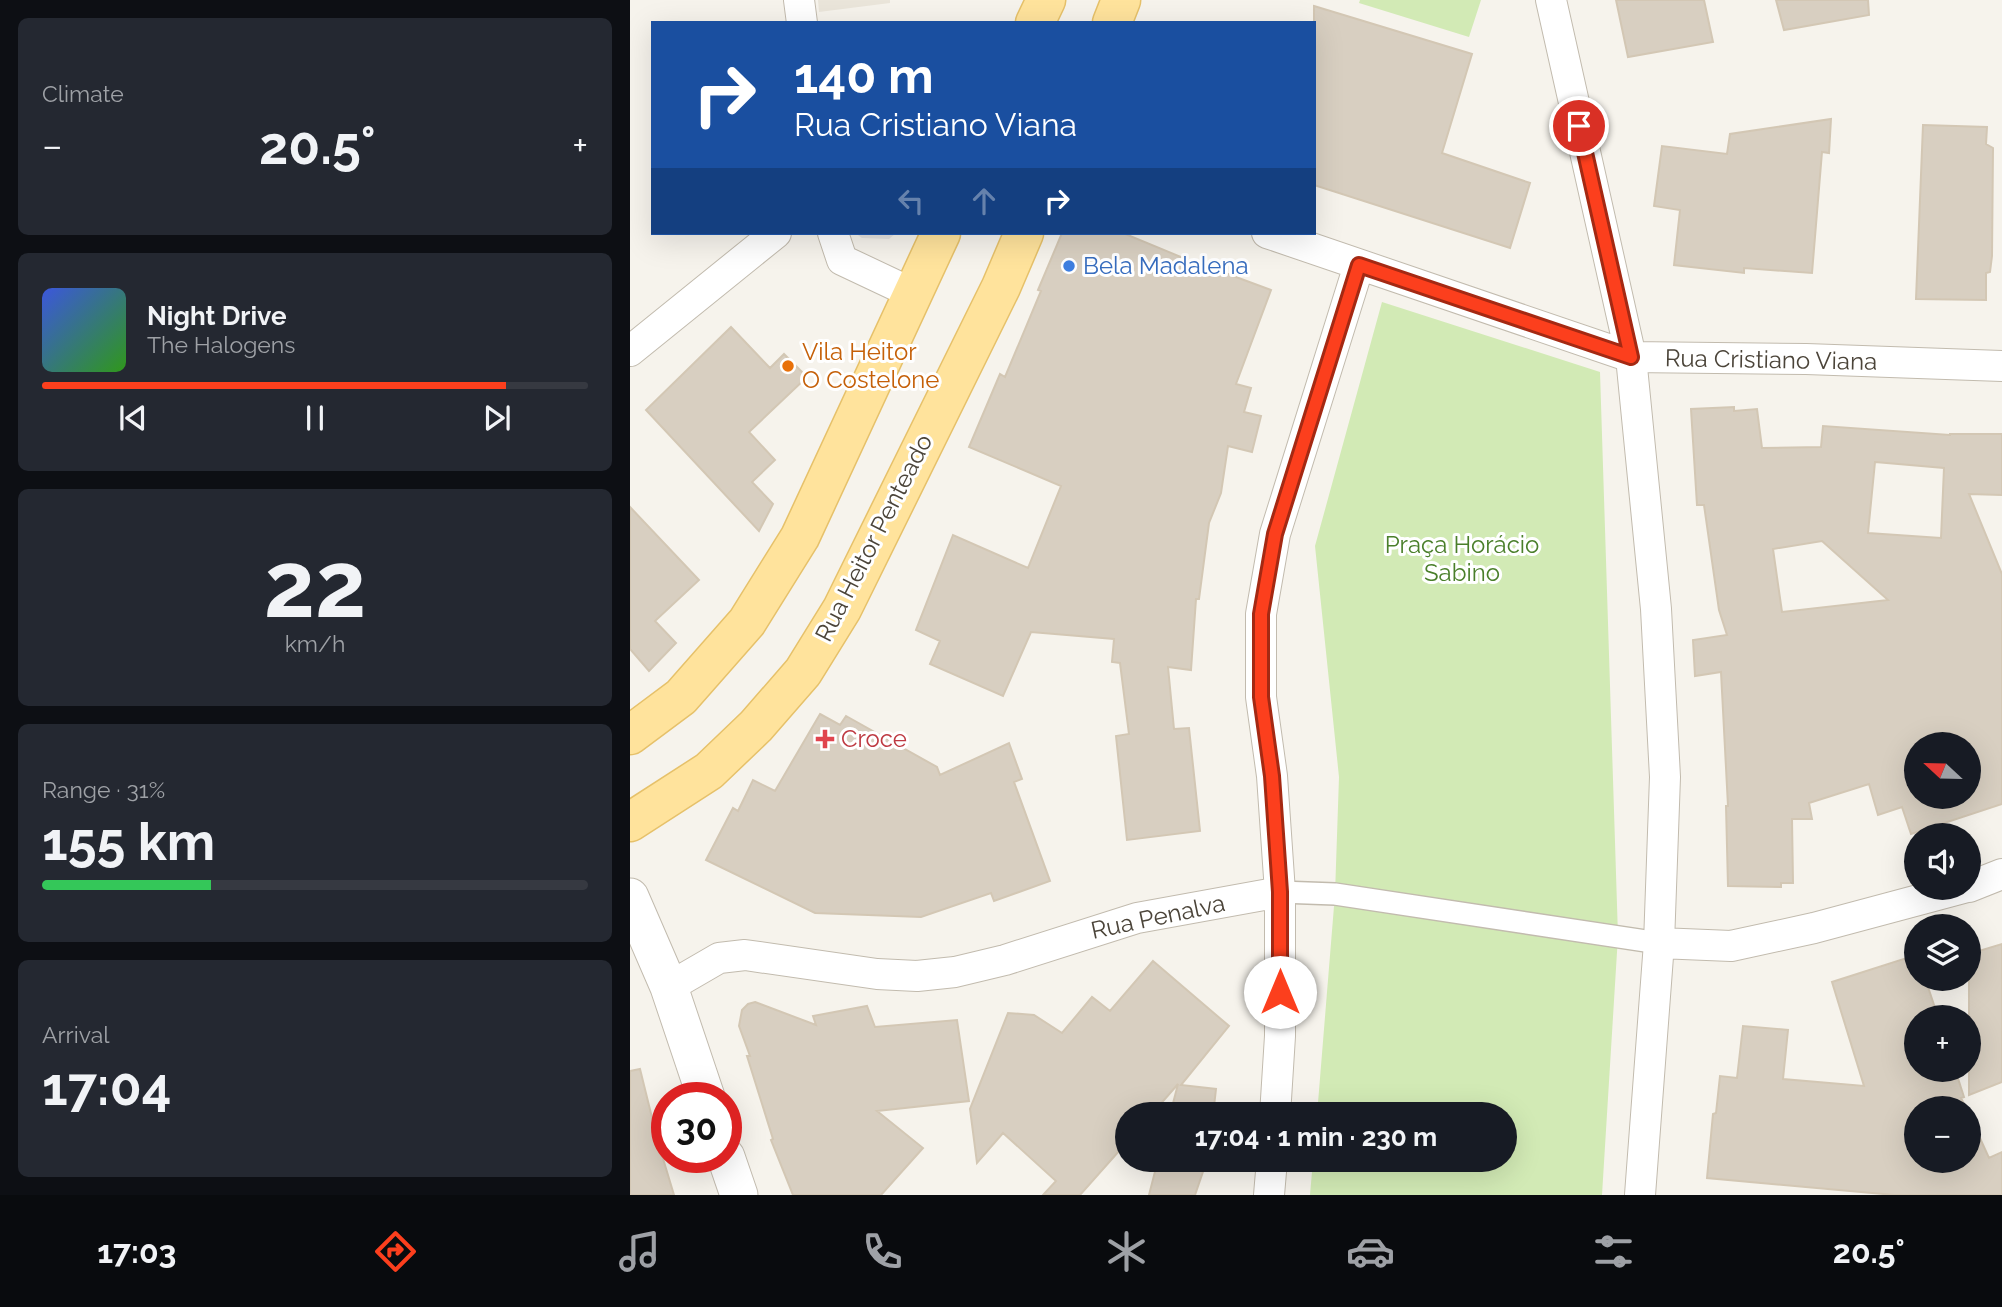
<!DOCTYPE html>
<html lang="en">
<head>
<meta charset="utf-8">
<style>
  body { margin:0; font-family:Raleway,sans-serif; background:#242831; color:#f1f3f6; height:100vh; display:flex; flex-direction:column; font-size:26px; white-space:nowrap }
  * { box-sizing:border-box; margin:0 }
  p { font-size:23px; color:#9ea1a6 }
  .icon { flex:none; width:38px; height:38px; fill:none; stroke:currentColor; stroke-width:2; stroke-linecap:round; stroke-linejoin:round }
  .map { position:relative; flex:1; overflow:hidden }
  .sheet { display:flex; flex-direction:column; gap:18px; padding:18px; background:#0d0f14; width:630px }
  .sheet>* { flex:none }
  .guide { position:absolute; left:21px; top:21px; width:665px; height:214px; border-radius:0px; box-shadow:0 7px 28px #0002; background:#1a4fa0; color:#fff; overflow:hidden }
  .needle { width:46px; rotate:292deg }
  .fabs { position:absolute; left:1274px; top:732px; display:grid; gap:14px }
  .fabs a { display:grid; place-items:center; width:77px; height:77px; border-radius:50%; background:#171b24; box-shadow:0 7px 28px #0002; font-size:35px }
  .speed { position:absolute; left:21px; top:1082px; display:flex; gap:14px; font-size:35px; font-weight:700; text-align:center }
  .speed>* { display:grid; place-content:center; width:91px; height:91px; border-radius:50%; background:#171b24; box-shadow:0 7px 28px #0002; line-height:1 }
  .speed .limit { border:10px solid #d22; background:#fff; color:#111 }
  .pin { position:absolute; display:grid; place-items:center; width:60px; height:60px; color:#fff; margin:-30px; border:4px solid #fff; border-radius:50%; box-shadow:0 2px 7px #0007 }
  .me { position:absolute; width:77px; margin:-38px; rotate:0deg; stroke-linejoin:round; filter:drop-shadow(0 0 5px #0008) }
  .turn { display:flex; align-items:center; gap:24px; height:147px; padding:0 28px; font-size:32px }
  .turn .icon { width:91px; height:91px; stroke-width:2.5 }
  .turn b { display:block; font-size:49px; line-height:60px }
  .lanes { display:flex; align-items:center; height:66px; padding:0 28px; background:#0003; justify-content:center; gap:35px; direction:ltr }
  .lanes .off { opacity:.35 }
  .big { font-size:52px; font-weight:700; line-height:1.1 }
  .sheet .card { flex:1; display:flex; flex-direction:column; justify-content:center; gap:10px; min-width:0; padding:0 24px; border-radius:10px; background:#242831 }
  .sheet .dial { align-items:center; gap:0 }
  .dial b { font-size:91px; line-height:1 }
  .song { display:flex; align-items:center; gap:21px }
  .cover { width:84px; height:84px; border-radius:10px; background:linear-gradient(135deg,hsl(230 70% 55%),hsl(110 70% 35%)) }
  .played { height:7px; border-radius:4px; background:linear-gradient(90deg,#fc3f1d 85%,#363941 85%) }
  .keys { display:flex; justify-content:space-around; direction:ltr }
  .heat { display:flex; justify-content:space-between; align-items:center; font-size:38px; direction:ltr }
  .charge { height:10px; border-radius:5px; background:linear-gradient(90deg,#34c759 31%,#363941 0) }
  .trip { position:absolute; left:485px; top:1102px; width:402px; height:70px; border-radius:35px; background:#171b24; box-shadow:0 7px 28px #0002; font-weight:700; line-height:70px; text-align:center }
  .tabs { display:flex; height:112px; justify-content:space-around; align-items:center; background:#090b0e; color:#9ea1a6 }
  .tabs .icon { width:49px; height:49px }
  .tabs .on { color:#fc3f1d }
  .tabs b { font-size:32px; color:#f1f3f6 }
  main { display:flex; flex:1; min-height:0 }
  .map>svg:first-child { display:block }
</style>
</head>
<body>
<main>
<section class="sheet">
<div class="card"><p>Climate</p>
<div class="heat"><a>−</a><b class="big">20.5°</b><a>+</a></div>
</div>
<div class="card">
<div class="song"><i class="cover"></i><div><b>Night Drive</b><p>The Halogens</p></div></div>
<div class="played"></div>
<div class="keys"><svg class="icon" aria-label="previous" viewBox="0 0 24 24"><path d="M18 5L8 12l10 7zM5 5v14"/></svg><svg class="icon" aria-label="pause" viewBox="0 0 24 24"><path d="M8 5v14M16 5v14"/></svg><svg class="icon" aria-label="next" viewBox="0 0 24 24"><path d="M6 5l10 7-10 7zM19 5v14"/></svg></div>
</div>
<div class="card dial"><b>22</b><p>km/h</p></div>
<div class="card"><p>Range · 31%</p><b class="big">155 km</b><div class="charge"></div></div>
<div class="card"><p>Arrival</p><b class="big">17:04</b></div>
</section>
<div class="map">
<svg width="1372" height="1195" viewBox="0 0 1372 1195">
  <rect width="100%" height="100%" fill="#f6f3ec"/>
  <path fill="#eae5da" d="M188 0H260V3L189 12Z"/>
  <path fill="#d2eab5" d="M730 0H851L839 37 729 3Z
    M752 302 970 372 988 936 972 1195H680L683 1160H875V1115H687L705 894 709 777 685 546Z"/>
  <path fill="#e5e3e0" d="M225 233H266L259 239 232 238Z"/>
  <path fill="#d8cfc1" stroke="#d3c7b4" stroke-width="2" fill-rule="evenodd" d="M986 0H1074L1083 42 998 57Z
    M1146 0H1238L1239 15 1154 30Z
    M684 6 842 54 812 153 900 183 880 248 684 185Z
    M1201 119 1199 153 1192 152 1182 273 1114 268V273L1044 265 1050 210 1024 206 1032 146 1097 154 1100 134Z
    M1293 125 1357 127 1356 144 1363 148 1362 256 1360 272 1356 273V300L1286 299Z
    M432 233H493L587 272V270L641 290 606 384 621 388 614 412 631 416 622 452 598 446 591 493 579 523 569 599H566L561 670 538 667 544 729 559 728 570 831 497 840 486 736 499 734 490 663 482 662 484 639 401 632 373 696 300 664 310 641 286 630 323 535 398 568 431 486 339 447 370 374 375 377 411 291 408 290Z
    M101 327 140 368 154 354 177 377 119 432 145 460 122 482 143 504 129 531 16 410Z
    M1104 407V411L1127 409 1132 448 1191 447 1193 426 1320 435V434H1372V495L1339 494 1372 574V804L1281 834 1272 807 1248 815 1239 784 1179 803 1182 819H1162L1163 883H1151V887L1098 886 1096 806H1098L1091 672 1065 676 1063 640 1097 635 1089 610 1074 505H1067L1061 409ZM1245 462 1314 468 1311 538 1238 533ZM1192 541 1258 600 1152 612 1143 549ZM1286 744H1339V796H1286Z
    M0 507 69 580 25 621 46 643 19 671 0 649Z
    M190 714 210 725 216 716 307 767 310 775 379 743 392 779 384 782 420 881 364 901 361 893 291 917 185 913 76 860 103 808 108 811 123 780 145 791Z
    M1372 944V1082L1339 1095V954Z
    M1286 955V978H1295L1308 1017H1286V1069H1325L1334 1097 1331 1098 1336 1108H1286V1160H1339V1114L1359 1158 1372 1152V1195H1264L1077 1178 1083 1114 1086 1113 1090 1076 1107 1078 1113 1026 1158 1030 1153 1079 1234 1086 1202 982Z
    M523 961 599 1026 551 1085 586 1089 583 1115H540L548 1084 521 1115H497V1142L450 1195H413L426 1181 373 1133 347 1163 340 1109 378 1013 404 1015 432 1033 462 997 480 1011Z
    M125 1002 186 1025 183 1016 237 1006 245 1027 327 1020 339 1101 247 1111 293 1148 251 1195H163L141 1140 143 1139 117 1056H120L109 1026 112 1010 118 1004Z
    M10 1069 28 1142 44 1195H0V1071Z
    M528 1160H577L565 1195H519Z"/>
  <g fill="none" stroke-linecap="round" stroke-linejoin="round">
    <g stroke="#c2bbae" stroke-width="24">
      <path id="pedestrian" d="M650 892 705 894 1029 943"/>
    </g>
    <g stroke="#c2bbae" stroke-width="32">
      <path id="minor" d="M169 0 172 23
        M921 0 1001 357 1026 609 1035 777 1029 943 1010 1195
        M203 233 212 260 284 294
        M637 233 1001 357 1176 359 1372 366
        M0 351 146 233
        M1339 887 1372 874
        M1029 943 1101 946 1184 928 1337 887
        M39 987 89 958 115 955 247 974 287 976 325 972 375 960 507 918 650 892
        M645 1115 650 1036V892L642 776 631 697V614L645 534 729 265
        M639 1195 642 1160"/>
    </g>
    <g stroke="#c2bbae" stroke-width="39">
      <path id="tertiary" d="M0 897 39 987 76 1097
        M96 1157 109 1195"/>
    </g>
    <g stroke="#e6c16a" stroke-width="41">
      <path id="primary" d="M405 23 416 0
        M482 23 491 0
        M0 735 51 697 117 622 170 537 311 233
        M0 822 79 771 126 726 173 672 212 609 371 287 394 233"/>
    </g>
    <use href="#pedestrian" stroke="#fff" stroke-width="21"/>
    <use href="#minor" stroke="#fff" stroke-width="30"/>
    <use href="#tertiary" stroke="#fff" stroke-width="37"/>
    <use href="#primary" stroke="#ffe39c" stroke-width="38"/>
  </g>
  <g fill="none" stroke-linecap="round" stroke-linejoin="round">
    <g stroke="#a42913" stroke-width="18">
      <path id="route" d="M650 992V892L642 776 631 697V614L645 534 729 265 1001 357 949 126"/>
    </g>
    <use href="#route" stroke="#fc3f1d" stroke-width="12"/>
  </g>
  <circle fill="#3f7fe0" stroke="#fff" stroke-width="2.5" cx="439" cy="266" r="7"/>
  <circle fill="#e8710a" stroke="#fff" stroke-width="2.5" cx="158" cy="366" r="7"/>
  <path fill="#e0444e" stroke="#fff" stroke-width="2.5" d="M191.5 728.5h7v7h7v7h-7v7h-7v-7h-7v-7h7z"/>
  <g text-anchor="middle" stroke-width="6" stroke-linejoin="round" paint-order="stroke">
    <g font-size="24" fill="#366cbe" stroke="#fff" text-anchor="start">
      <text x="453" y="274">Bela Madalena</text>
    </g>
    <g font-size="24" fill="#c56008" stroke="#fff" text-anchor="start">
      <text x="172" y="360">Vila Heitor<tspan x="172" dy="28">O Costelone</tspan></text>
    </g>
    <g font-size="24" fill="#4b4439" stroke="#fff">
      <text transform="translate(1141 360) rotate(1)" y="8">Rua Cristiano Viana</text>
      <text transform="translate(244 538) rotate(-63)" y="8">Rua Heitor Penteado</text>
      <text transform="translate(528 917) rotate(-12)" y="8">Rua Penalva</text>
    </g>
    <g font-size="24" fill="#4a7f2a" stroke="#fff">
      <text x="832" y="553">Praça Horácio<tspan x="832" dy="28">Sabino</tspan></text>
    </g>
    <g font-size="24" fill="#be3a42" stroke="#fff" text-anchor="start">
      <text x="211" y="747">Croce</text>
    </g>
  </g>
</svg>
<div class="fabs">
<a><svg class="needle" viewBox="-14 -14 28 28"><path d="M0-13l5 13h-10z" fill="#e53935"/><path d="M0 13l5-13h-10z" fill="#9ea1a6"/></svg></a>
<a><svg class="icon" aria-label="sound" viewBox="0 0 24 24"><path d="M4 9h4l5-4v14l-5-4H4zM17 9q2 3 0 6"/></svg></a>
<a><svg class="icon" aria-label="layers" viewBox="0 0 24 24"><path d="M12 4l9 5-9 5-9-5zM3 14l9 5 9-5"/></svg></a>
<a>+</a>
<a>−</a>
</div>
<div class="speed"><div class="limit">30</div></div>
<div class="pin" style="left:949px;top:126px;background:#d93025"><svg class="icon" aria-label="arrive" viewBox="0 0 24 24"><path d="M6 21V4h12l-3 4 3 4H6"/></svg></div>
<svg class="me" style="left:650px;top:992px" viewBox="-20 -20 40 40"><circle r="19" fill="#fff"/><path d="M0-13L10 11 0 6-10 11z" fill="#fc3f1d"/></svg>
<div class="trip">17:04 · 1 min · 230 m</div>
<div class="guide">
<div class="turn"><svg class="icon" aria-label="right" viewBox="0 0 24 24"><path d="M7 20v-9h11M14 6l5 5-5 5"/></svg><div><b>140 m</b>Rua Cristiano Viana</div></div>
<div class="lanes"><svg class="icon off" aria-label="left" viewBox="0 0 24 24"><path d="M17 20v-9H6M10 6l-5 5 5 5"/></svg><svg class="icon off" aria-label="ahead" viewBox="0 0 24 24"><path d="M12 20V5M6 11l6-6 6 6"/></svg><svg class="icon" aria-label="right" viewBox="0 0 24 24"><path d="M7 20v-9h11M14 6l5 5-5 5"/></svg></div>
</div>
</div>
</main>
<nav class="tabs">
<b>17:03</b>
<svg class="icon on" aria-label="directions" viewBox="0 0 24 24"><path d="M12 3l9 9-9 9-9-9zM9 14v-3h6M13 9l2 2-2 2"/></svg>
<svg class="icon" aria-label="music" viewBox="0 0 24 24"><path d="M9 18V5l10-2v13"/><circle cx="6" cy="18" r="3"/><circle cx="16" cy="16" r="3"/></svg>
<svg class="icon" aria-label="phone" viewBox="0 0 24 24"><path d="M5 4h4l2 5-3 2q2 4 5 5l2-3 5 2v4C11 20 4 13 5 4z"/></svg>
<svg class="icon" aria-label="climate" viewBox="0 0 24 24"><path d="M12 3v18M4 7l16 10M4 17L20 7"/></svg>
<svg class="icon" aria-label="car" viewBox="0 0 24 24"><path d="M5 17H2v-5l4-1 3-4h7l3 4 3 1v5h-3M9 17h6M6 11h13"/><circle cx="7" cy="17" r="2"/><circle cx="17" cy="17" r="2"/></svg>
<svg class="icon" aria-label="filters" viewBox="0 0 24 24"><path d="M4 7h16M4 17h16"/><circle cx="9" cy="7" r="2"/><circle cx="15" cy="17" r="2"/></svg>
<b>20.5°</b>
</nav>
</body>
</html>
